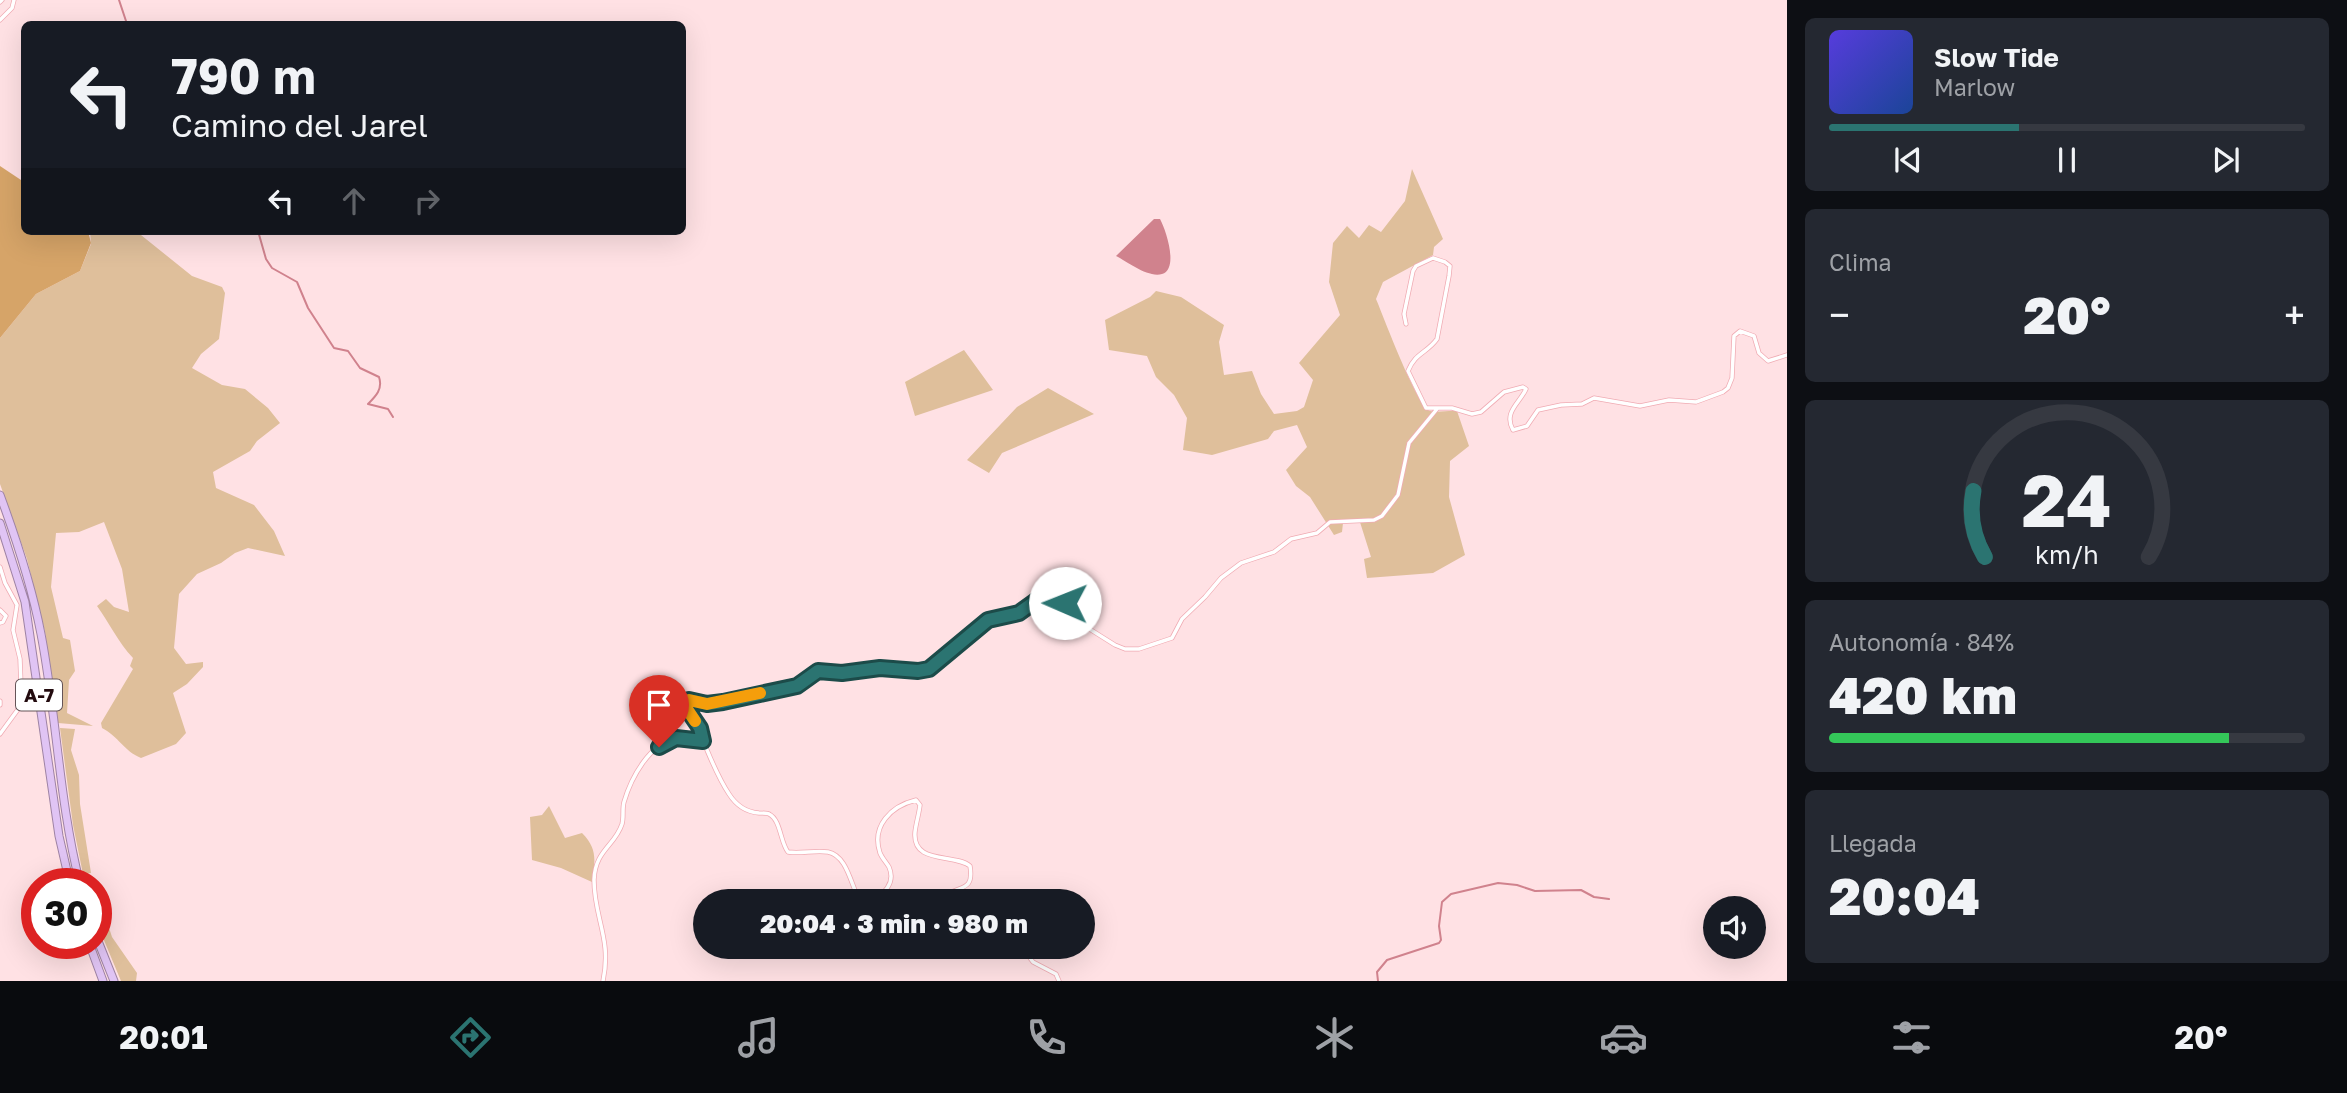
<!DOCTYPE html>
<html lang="es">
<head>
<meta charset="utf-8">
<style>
  body { margin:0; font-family:"Golos Text",sans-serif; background:#242831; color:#f1f3f6; height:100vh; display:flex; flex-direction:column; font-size:26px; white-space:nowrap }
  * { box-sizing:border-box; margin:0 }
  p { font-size:23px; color:#9ea1a6 }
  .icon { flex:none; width:38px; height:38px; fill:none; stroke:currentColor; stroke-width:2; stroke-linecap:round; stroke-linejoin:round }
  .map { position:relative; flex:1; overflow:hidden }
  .side { display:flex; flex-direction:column; gap:18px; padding:18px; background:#0d0f14; width:560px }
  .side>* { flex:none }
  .guide { position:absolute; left:21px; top:21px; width:665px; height:214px; border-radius:10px; box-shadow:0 7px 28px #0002; background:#171b24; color:#f1f3f6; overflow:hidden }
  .tools { position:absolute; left:1703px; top:896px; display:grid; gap:14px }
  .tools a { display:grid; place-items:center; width:63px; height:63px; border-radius:50%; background:#171b24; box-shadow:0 7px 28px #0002; font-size:35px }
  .speed { position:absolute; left:21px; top:868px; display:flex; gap:14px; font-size:35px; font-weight:700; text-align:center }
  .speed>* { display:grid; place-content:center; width:91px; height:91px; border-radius:50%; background:#171b24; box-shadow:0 7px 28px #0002; line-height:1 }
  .speed .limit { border:10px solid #d22; background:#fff; color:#111 }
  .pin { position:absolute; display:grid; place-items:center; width:60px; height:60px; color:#fff; margin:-72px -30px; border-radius:50% 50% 50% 0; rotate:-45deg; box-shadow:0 0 7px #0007 }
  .pin .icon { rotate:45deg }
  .me { position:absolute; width:77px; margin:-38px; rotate:271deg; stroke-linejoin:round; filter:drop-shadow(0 0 5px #0008) }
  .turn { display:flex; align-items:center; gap:24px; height:147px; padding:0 35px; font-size:32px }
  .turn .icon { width:91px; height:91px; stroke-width:2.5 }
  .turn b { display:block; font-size:49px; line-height:60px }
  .lanes { display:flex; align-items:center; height:66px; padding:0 35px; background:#0003; justify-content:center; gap:35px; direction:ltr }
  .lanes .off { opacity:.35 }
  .big { font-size:52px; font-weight:800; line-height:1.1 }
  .side .tile { flex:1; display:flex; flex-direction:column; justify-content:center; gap:10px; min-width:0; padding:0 24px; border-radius:10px; background:#242831 }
  .side .dial { align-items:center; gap:0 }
  .dial svg { height:182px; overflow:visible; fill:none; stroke:#363941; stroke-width:7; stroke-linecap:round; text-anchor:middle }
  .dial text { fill:#f1f3f6; stroke:none }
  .song { display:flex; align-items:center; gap:21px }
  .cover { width:84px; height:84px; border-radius:10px; background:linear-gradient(135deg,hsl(250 70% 55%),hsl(220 70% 35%)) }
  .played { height:7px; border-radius:4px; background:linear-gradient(90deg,#2b7471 40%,#363941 40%) }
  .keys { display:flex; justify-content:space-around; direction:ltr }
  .heat { display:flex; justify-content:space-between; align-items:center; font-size:38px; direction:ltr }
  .charge { height:10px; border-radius:5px; background:linear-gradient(90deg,#34c759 84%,#363941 0) }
  .trip { position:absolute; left:693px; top:889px; width:402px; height:70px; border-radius:35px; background:#171b24; box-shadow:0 7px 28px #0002; font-weight:800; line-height:70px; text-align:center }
  .tab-bar { display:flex; height:112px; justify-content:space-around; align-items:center; background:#090b0e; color:#9ea1a6 }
  .tab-bar .icon { width:49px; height:49px }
  .tab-bar .current { color:#2b7471 }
  .tab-bar b { font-size:32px; color:#f1f3f6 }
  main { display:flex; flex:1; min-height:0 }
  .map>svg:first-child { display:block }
</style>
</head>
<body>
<main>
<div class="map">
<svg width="1787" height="981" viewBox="0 0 1787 981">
  <rect width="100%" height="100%" fill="#ffe1e4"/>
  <path fill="#dfbf9b" d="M1412 169 1443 239 1434 247 1433 255 1383 282 1376 299C1383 315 1417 407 1430 411 1438 413 1449 410 1457 411L1469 446 1450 461 1449 497 1465 555 1433 573 1367 578 1364 559 1371 557 1359 519 1343 523 1342 532 1334 535 1310 497 1296 486 1286 470 1307 447 1297 425 1274 431 1268 439 1212 455 1183 450 1187 418 1174 395 1156 377 1147 356 1109 350 1105 320 1150 297 1156 291 1181 297 1224 325 1219 342 1224 375 1252 371 1261 394 1274 414 1297 411 1304 407 1313 380 1299 363 1340 315 1329 282 1333 243 1347 226 1359 238 1369 225 1381 232 1405 201Z
    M90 231H136L192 276 222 287 225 293 219 339 201 354 192 368 222 385 245 389 268 408 280 423 257 441 250 451 213 472 216 488 254 505 274 531 285 556 248 548 235 553 221 563 197 574 179 594 174 648 186 664 203 662V667L187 684 173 693 186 733 176 744 141 758C124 751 119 737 102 728L101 723 133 669 130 666 133 658C118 642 110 624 97 606L106 599 114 607 129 612 122 569 104 522 79 532 56 533 51 587 63 638 70 640 75 671 69 680 67 713 93 726 58 723 45 632 27 559 0 484V338L36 294 80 271 91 244Z
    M964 350 993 390 915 416 905 382Z
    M1048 388 1094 414 1002 453 989 473 967 460 1017 407Z
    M60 728 75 729 71 750 79 775 80 804 91 873 83 874 73 825Z
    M549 806 565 838 582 833C598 849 595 861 592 882L561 868 532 860 530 817 542 815Z
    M96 888 112 937 137 973 136 981H121L96 921Z"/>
  <path fill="#d6a468" d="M0 166 24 182V231H88L91 243 80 271 36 294 0 338Z"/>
  <path fill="#d0828d" d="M1154 219H1160C1166 230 1179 269 1162 274 1148 278 1128 262 1116 256Z"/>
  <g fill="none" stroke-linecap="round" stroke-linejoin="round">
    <path stroke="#d0828d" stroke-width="2" d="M119 0 127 24
      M258 231 266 259 272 268 297 282 308 308 334 348 348 351 360 368 379 377C383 389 376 396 368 404L388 409 393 417
      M1378 981 1377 972 1387 960 1439 943 1441 940 1439 926 1442 902 1451 894 1498 883 1517 885 1535 891 1581 890 1594 897 1609 899"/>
    <g stroke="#f0abb3" stroke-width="5">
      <path id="minor" d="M0 2 2 0
        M0 20 12 8 14 0
        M1406 324 1404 314 1413 271 1416 266 1433 258 1445 262 1450 266 1449 276 1437 339C1427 353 1415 353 1408 371L1426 408H1452L1472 414 1481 412 1504 392 1523 387 1526 389C1520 403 1503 412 1513 430L1527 426 1538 410 1561 405 1582 404 1594 398 1640 406 1669 400 1696 402 1723 392 1728 388 1732 378 1734 336 1740 331 1754 336 1759 353 1768 361 1787 355
        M0 567 5 583 17 605 13 630 20 659 21 685 19 708 0 734
        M0 610 6 616 3 622 0 623
        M0 701V705
        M860 901C851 887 848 856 828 852 815 850 801 854 788 852 780 842 781 820 769 814 768 813 761 813 759 813 745 812 736 805 729 794 709 764 704 733 683 703L689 700 707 704 723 702 797 686 818 671 842 673 880 668 918 671 929 669 988 620 1019 613 1037 600 1046 598H1060L1065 603 1072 618 1115 645 1125 649H1139L1172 638 1182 619 1205 597 1221 578 1241 563 1274 552 1291 539 1317 533 1330 522 1374 520 1382 516 1398 495 1409 443 1437 409
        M870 901C884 895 896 883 889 867 886 862 882 858 880 853 871 826 891 806 916 800L920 805C919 814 916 823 915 832 912 865 954 853 970 866 975 896 954 882 942 901
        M1033 947 1030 958 1033 962 1056 974 1059 981
        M603 981C612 939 594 918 594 880 595 850 615 846 622 824 624 817 622 809 624 802 631 778 649 744 676 738 684 737 695 740 703 741"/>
    </g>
    <g stroke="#9e83a4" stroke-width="9">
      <path id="motorway" d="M0 495C17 541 32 587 41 634 57 717 59 802 80 884
        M0 523 25 602 59 836 70 884
        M96 936 114 981
        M89 943 103 981"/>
    </g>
    <use href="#minor" stroke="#fff" stroke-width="3.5"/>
    <use href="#motorway" stroke="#e0c4f4" stroke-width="7"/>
  </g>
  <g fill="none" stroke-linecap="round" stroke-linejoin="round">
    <g stroke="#1c4b49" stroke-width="18">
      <path id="route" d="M659 747 676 738 703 741 700 728 683 703 689 700 707 704 723 702 797 686 818 671 842 673 880 668 918 671 929 669 988 620 1019 613 1037 600 1060 598 1065 603"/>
    </g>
    <use href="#route" stroke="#2b7471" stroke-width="12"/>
    <path stroke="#f59e0b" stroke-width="12" d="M695 721 683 703 689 700 707 704 760 693"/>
  </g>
  <g text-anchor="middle" stroke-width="7" stroke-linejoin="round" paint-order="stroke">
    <rect fill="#fff" stroke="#655457" stroke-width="2" x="16" y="679.5" width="46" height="31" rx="5"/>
    <g font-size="19" font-weight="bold" fill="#230b0f">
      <text x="39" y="702">A-7</text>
    </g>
  </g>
</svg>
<div class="tools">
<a><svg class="icon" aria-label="sound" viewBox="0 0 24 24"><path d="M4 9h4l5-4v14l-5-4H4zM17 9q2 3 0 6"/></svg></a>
</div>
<div class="speed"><div class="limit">30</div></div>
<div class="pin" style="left:659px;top:747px;background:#d93025"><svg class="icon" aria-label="arrive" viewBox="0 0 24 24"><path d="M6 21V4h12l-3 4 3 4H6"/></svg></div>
<svg class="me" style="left:1065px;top:603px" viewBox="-20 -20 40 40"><circle r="19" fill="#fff"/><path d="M0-13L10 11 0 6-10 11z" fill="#2b7471"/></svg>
<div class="trip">20:04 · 3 min · 980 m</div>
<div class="guide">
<div class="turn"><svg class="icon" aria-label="left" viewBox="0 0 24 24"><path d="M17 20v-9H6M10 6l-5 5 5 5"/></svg><div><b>790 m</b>Camino del Jarel</div></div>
<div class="lanes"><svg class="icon" aria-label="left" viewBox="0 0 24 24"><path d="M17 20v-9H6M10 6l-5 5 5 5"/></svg><svg class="icon off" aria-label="ahead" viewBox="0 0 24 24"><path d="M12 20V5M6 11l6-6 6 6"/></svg><svg class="icon off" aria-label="right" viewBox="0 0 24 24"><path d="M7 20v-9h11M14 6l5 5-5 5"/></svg></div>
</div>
</div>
<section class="side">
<div class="tile">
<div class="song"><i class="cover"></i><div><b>Slow Tide</b><p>Marlow</p></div></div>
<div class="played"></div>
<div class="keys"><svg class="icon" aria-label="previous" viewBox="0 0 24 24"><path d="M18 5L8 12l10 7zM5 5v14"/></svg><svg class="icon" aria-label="pause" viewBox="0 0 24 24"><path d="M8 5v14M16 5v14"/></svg><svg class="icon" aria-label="next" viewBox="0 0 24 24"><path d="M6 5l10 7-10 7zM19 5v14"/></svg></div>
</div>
<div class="tile"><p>Clima</p>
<div class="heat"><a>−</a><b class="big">20°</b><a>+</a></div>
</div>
<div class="tile dial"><svg viewBox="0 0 100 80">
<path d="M14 69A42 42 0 1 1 86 69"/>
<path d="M14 69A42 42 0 0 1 9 40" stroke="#2b7471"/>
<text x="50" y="56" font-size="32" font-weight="700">24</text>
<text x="50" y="72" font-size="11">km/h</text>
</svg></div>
<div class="tile"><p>Autonomía · 84%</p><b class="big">420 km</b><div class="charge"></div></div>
<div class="tile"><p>Llegada</p><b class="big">20:04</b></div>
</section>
</main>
<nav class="tab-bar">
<b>20:01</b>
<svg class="icon current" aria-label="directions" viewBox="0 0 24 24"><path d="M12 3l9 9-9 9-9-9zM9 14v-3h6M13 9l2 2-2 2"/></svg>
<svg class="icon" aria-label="music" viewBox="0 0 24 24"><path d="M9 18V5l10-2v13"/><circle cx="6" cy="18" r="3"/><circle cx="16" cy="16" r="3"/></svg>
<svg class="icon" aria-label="phone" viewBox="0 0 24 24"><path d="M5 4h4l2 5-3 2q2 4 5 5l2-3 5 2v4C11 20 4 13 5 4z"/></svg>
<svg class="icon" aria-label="climate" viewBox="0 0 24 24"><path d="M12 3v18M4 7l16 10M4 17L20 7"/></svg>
<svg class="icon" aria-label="car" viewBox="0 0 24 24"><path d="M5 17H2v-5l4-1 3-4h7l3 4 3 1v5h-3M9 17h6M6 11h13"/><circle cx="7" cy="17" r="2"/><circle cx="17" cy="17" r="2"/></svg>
<svg class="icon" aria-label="filters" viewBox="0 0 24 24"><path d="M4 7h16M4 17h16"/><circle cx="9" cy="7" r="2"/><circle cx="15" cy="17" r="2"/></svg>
<b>20°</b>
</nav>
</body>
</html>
